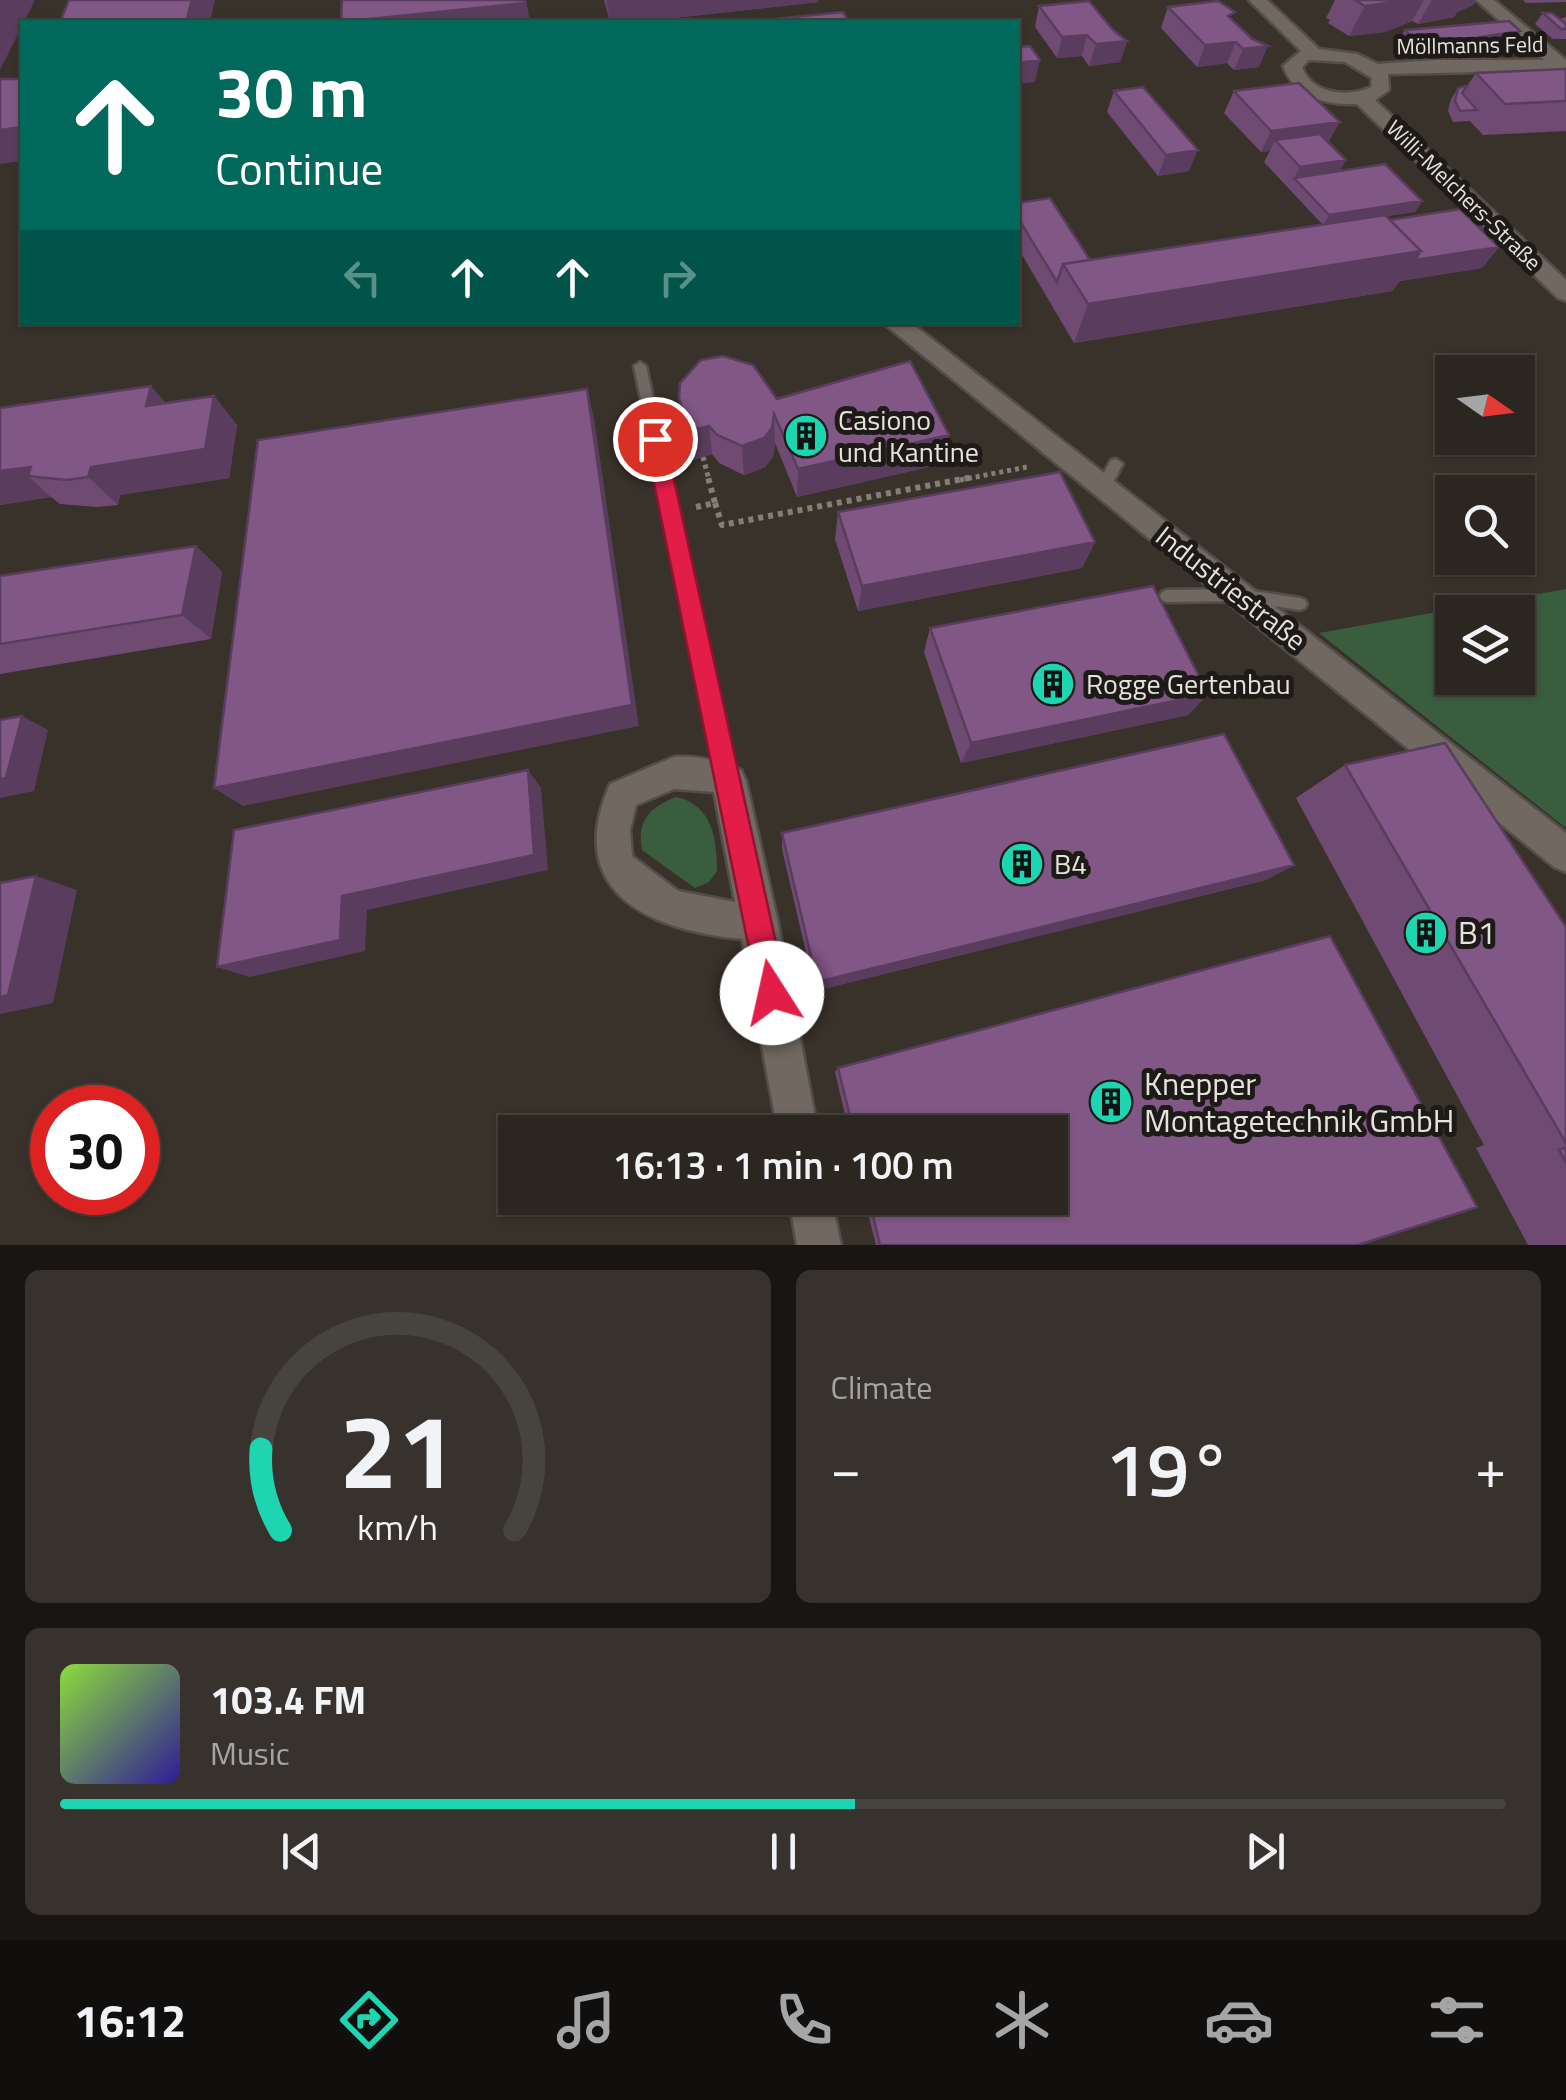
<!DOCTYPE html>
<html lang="en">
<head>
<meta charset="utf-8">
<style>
  body { margin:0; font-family:"Titillium Web",sans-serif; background:#37322d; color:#f1f3f6; height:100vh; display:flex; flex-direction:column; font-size:38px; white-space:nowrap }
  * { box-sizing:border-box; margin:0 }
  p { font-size:32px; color:#a6a5a5 }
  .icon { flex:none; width:55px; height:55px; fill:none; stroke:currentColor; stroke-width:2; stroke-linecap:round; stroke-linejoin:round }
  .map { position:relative; height:1245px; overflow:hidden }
  .panel { display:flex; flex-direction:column; gap:25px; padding:25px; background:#181512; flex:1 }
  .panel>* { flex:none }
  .guide { position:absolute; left:20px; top:20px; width:1000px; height:305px; border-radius:0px; box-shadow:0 2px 8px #0004,0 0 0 2px #47433e; background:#00695c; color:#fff; overflow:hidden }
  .needle { width:65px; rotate:104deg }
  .controls { position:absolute; left:1435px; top:355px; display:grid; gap:20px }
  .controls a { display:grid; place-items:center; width:100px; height:100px; border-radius:0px; background:#2b2620; box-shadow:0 2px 8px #0004,0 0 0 2px #47433e; font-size:50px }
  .speed { position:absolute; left:30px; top:1085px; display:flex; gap:20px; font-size:50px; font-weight:700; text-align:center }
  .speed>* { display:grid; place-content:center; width:130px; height:130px; border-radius:50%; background:#2b2620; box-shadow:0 2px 8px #0004,0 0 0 2px #47433e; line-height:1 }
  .speed .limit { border:15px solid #d22; background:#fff; color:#111 }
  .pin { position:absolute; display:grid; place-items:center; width:85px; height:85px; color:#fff; margin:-42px; border:5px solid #fff; border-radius:50%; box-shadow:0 2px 10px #0007 }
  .me { position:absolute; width:110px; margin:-55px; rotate:350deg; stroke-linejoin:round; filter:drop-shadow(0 0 8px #0008) }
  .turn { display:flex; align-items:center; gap:35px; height:210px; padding:0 30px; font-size:45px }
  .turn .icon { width:130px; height:130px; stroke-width:2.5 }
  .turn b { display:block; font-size:70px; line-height:85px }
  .lanes { display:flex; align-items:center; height:95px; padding:0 30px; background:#0003; justify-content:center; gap:50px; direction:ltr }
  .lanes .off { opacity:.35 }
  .big { font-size:75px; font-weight:600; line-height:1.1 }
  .panel .widget { flex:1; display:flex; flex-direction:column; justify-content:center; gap:15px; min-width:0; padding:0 35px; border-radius:15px; background:#37322d }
  .panel .dial { align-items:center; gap:0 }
  .dial svg { height:260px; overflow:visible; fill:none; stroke:#47433e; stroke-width:7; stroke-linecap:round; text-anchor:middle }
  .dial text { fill:#f1f3f6; stroke:none }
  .song { display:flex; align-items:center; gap:30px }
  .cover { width:120px; height:120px; border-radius:15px; background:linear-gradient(135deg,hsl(90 70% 55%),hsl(250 70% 35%)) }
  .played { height:10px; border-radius:5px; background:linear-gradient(90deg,#1dd5b1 55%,#47433e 55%) }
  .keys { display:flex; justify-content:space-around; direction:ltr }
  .heat { display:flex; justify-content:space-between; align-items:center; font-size:55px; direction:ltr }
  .panel .tiles { flex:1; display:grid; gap:25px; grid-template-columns:1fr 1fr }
  .widget:last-child { grid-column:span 2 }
  .trip { position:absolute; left:498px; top:1115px; width:570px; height:100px; border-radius:0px; background:#2b2620; box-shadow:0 2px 8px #0004,0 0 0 2px #47433e; font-weight:600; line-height:100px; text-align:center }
  .tab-bar { display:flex; height:160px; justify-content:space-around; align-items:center; background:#110f0d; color:#a6a5a5 }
  .tab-bar .icon { width:70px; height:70px }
  .tab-bar .current { color:#1dd5b1 }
  .tab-bar b { font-size:45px; color:#f1f3f6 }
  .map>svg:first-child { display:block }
</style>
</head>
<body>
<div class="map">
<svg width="1566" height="1245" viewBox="0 0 1566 1245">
  <rect width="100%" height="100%" fill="#39322b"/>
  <path fill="#3b5d3f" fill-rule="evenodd" d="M1566 589V828L1319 633ZM1452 612H1518V678H1452Z
    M676 797C712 805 717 838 717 871L709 882 695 888 642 850C637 820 649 808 676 797Z"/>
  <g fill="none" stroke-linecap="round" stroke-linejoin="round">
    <g stroke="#534e49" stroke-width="5">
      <path id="service" d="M640 362 646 366 737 781 735 787 729 789 723 787 721 781 634 366Z
        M1116 459 1123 464 1107 493H1097L1095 489 1097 485 1111 460Z
        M1239 589 1300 598 1305 600 1307 604 1305 608 1300 610 1239 601 1167 602 1162 600 1160 596 1162 592 1167 590Z"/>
    </g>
    <g stroke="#534e49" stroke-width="5">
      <path id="minor" d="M1249 0H1267L1319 49 1357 54 1378 64 1436 60H1544L1476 0H1494L1566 60V70L1388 74 1389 90 1375 100 1566 280V301L1558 298 1357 104C1325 105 1295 98 1283 66L1301 51ZM1309 60 1345 62 1372 78 1371 87C1347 98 1312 94 1302 67Z
        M882 322H910L1566 833V872L1554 867Z
        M674 757C697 755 719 761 741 770L746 781 778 923 818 1132H778L742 939C648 930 563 892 610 784ZM674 789 714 792 735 902 678 891 632 856 630 830 636 805Z
        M789 1198H831L841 1245H797Z"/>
    </g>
    <path stroke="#847e79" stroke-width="5" stroke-dasharray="4 4" stroke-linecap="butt" d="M703 457 709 480
      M960 480 1027 467"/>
    <path stroke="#847e79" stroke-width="6" stroke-dasharray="5 5" stroke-linecap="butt" d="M715 503 722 525 973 477
      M696 507 715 503 708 477"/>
    <use href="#service" fill="#706861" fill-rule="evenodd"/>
    <use href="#minor" fill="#706861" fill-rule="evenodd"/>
  </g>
  <path fill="#6f4b73" d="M604 0H818V2L638 22H610Z
    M1335 0H1476L1473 5 1457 12 1454 17 1418 24 1412 21 1385 32 1349 36 1328 23 1330 20 1326 18Z
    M1523 0H1566V2L1526 3Z
    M1039 6 1113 30 1127 41 1120 62 1089 66 1082 56 1057 58 1035 27Z
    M1168 7 1232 20 1259 67 1234 70 1227 63 1197 67 1161 28Z
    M1543 13 1560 19 1566 17V39H1553L1535 24Z
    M1405 30 1513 42 1468 49 1408 51 1399 40Z
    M1566 69V131L1483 135 1470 121 1453 122 1448 111 1451 99 1458 88 1467 86 1476 73Z
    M1114 91 1189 171 1158 176 1107 112Z
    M1234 91 1329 143 1340 171 1422 201 1415 212 1386 216 1390 220 1499 247 1482 268 1400 281 1392 291 1074 343 1018 248V203L1090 260 1322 224 1264 162 1270 151 1261 152 1224 113Z
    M214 396 237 425 229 478 120 495 118 505 97 507 60 504 51 497 0 505V408L166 403Z
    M679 398 777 399 942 464 797 497 775 443 773 457 765 467 744 475 719 463 712 454 693 460 683 427Z
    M838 512 1095 542 1082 568 858 611 835 539Z
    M196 546 222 572 211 639 0 674V576Z
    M930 628 1208 694 1188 715 961 763 924 652Z
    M1345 765 1566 927V1245H1528L1476 1148 1484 1145 1296 798Z
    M782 833 1294 865 1266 880 815 991 782 849Z
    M1330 936 1477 1207 1358 1245H876L864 1198H1050V1132H849L835 1072 838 1068Z"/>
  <path fill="#5a3d5e" d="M0 0H35L0 70Z
    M192 0H215L210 22H186Z
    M524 0H526L530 22H351Z
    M606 0H818V2L638 22H610Z
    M1406 0H1424L1412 21 1385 32 1349 36 1365 6Z
    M1432 0H1476L1473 5 1457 12 1454 17 1418 24Z
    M1520 31 1513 42 1468 49 1475 38Z
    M1087 35 1082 56 1057 58 1062 37Z
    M1127 41 1120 62 1089 66 1096 44Z
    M1236 42 1227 63 1197 67 1205 45Z
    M1268 46 1259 67 1234 70 1243 49Z
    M1040 60 1035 82 1018 84V63Z
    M1340 122 1328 143 1275 140 1270 151 1261 152 1271 131Z
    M22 127V161L0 164V130Z
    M1198 150 1189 171 1158 176 1166 155Z
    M1346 160 1334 182 1294 178 1300 167Z
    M1422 201 1415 212 1323 226 1329 215Z
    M1499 247 1482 268 1400 281 1392 291 1074 343 1088 304 1421 251Z
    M151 386 176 415 146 406Z
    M587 389 594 418 639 726 243 806 214 788Z
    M214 396 237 425 229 478 120 495 118 505 88 477 91 467Z
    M774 414 775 443 773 457 765 467 744 475 742 446Z
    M709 426 712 454 693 460 689 431Z
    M949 435 942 464 797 497 798 469Z
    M31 467 28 476 51 497 0 505V471Z
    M1095 542 1082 568 858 611 862 586Z
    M196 546 222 572 211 639 182 615Z
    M1208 694 1188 715 961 763 971 743Z
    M22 716 48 730 34 791 0 798V779Z
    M528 770 541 788 548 870 367 910 365 951 250 977 217 967 342 896Z
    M1294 865 1266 880 815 991 817 982Z
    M36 876 77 890 53 1003 0 1014V997Z"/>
  <path fill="#815786" stroke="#5a3d5e" stroke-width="2.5" d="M69 0H192L186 22H60Z
    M342 0H524L525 3 341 22Z
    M1355 0H1406L1365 6Z
    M1089 1 1113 30 1127 41 1096 44 1087 35 1062 37 1039 6Z
    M1218 1 1235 12 1228 16 1252 39 1268 46 1243 49 1236 42 1205 45 1168 7Z
    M843 12 849 22H744Z
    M1543 13H1552L1566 24V29H1561Z
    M1509 21 1520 31 1475 38 1415 40 1405 30Z
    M1030 46 1040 60 1018 63V47Z
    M1566 69V101L1505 104 1476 73Z
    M0 79H22V127L0 130Z
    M1299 83 1340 122 1271 131 1234 91Z
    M1467 86 1462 93 1477 110 1460 111 1455 101 1458 88Z
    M1143 87 1198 150 1166 155 1114 91Z
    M1320 134 1346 160 1300 167 1275 140Z
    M1385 164 1422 201 1329 215 1294 178Z
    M1050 198 1090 260 1063 264 1057 282 1018 218V203Z
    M1460 209 1499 247 1415 260 1421 251 1390 220Z
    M1385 215 1421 251 1088 304 1063 264Z
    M723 356 753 365 777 399 910 361 949 435 798 469 774 414 772 428 764 438 742 446 717 435 709 426 689 431 679 398 680 383 701 360Z
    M151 386 146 406 214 396 205 449 91 467 88 477 66 480 28 476 31 467 0 471V408Z
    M587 389 632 705 214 788 258 440Z
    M1060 472 1095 542 862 586 838 512Z
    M196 546 182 615 0 644V576Z
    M1153 586 1208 694 971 743 930 628Z
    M22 716 6 778 0 779V720Z
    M1224 734 1294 865 817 982 782 833Z
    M1445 743 1566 927V1143L1345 765Z
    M528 770 534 855 342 896 340 940 217 967 234 830Z
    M36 876 8 995 0 997V883Z
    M1330 936 1477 1207 1358 1245H880L869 1198H1050V1132H854L838 1068Z
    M1566 1147V1162L1559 1150Z"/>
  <path fill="#e11d48" stroke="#92132f" stroke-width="2.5" d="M655 432 665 439 787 993 783 1003 772 1007 762 1003 758 993 645 439Z"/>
  <defs>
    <g id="building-disc" transform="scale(2.25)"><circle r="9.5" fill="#1dd5b1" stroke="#1d1a17"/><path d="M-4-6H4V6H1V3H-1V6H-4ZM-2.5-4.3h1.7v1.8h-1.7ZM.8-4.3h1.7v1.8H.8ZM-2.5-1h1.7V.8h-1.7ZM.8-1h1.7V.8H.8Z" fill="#111"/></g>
  </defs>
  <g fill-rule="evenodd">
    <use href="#building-disc" x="806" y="436"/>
    <use href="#building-disc" x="1053" y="684"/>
    <use href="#building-disc" x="1022" y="864"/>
    <use href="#building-disc" x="1426" y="933"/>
    <use href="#building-disc" x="1111" y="1102"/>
  </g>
  <g text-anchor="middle" stroke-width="10" stroke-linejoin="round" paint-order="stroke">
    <g font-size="22" fill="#e6e2de" stroke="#1d1a17">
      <text transform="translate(1470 45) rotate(-1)" y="8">Möllmanns Feld</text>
      <text transform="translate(1464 195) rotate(44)" y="8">Willi-Melchers-Straße</text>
    </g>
    <g font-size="28" fill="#e6e2de" stroke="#1d1a17" text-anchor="start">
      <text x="838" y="430">Casiono<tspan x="838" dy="32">und Kantine</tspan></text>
      <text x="1086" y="694">Rogge Gertenbau</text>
      <text x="1054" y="874">B4</text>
    </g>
    <g font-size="28" fill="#e6e2de" stroke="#1d1a17">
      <text transform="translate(1231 588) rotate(38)" y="10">Industriestraße</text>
    </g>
    <g font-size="32" fill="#e6e2de" stroke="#1d1a17" text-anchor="start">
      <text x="1458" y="944">B1</text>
      <text x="1144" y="1095">Knepper<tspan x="1144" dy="37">Montagetechnik GmbH</tspan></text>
    </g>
  </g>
</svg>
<div class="controls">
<a><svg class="needle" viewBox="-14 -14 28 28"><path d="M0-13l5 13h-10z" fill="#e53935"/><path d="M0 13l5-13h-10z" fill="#a6a5a5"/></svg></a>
<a><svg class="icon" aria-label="search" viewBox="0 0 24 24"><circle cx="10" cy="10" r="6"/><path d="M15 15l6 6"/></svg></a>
<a><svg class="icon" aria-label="layers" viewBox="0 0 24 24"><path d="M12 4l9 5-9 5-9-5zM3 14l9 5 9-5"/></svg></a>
</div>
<div class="speed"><div class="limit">30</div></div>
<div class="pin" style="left:655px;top:439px;background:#d93025"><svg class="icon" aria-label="arrive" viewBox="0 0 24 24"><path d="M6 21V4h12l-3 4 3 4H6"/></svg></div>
<svg class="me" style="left:772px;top:993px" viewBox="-20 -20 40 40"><circle r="19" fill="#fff"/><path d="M0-13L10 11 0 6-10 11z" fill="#e11d48"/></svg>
<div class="trip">16:13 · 1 min · 100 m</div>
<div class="guide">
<div class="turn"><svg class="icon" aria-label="ahead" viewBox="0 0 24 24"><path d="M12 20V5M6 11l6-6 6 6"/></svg><div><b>30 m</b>Continue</div></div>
<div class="lanes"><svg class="icon off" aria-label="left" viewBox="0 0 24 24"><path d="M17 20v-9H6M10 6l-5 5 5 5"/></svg><svg class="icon" aria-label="ahead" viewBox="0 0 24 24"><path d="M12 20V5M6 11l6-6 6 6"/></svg><svg class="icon" aria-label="ahead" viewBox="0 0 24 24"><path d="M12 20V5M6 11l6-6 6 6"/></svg><svg class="icon off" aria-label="right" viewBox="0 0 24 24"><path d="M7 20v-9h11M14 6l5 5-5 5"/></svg></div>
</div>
</div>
<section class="panel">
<div class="tiles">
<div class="widget dial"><svg viewBox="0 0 100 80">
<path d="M14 69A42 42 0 1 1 86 69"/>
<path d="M14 69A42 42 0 0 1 8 44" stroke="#1dd5b1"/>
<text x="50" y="56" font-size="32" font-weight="700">21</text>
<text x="50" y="72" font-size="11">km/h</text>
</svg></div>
<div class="widget"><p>Climate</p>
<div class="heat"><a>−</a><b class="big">19°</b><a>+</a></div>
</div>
<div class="widget">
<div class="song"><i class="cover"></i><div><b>103.4 FM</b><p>Music</p></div></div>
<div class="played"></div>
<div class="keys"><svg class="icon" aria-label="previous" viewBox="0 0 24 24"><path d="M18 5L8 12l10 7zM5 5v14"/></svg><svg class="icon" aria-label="pause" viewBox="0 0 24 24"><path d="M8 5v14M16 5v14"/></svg><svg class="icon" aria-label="next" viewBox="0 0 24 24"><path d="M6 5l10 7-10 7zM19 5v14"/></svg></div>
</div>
</div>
</section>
<nav class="tab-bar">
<b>16:12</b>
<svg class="icon current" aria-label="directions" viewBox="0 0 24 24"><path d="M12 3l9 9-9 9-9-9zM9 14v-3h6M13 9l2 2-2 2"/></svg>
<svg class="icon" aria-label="music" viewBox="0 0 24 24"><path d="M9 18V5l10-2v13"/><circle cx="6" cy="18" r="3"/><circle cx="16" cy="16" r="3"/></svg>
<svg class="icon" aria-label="phone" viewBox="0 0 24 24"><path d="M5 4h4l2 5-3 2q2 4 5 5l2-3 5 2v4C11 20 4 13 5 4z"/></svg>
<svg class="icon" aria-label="climate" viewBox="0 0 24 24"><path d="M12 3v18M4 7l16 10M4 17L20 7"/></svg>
<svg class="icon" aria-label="car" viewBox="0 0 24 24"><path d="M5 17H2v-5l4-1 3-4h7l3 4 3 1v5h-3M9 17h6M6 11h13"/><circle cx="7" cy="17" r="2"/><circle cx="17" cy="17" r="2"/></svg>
<svg class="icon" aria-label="filters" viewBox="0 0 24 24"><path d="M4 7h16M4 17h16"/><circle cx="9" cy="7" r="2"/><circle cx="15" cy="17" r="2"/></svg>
</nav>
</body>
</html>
